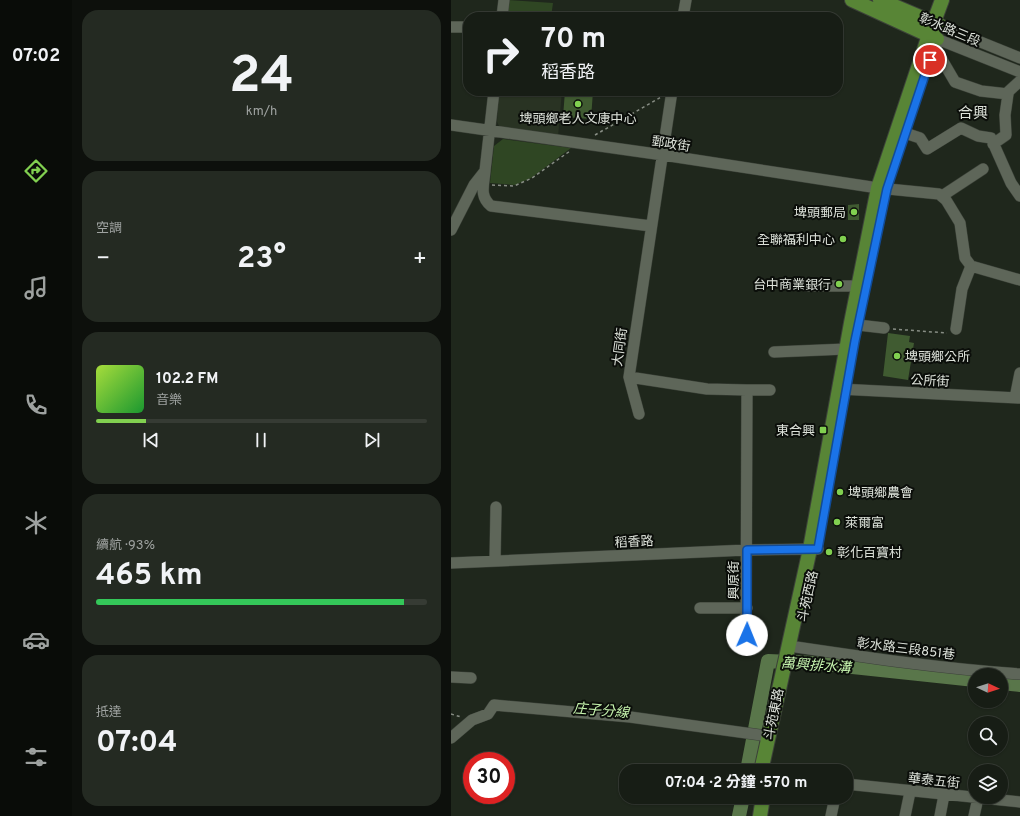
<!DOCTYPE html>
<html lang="zh-TW">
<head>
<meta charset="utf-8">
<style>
  body { margin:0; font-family:Overpass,"Noto Sans TC",sans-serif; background:#242a22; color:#f1f3f6; height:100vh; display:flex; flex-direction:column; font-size:15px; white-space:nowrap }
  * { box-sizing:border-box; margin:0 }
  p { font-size:13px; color:#9ea2a0 }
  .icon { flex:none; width:22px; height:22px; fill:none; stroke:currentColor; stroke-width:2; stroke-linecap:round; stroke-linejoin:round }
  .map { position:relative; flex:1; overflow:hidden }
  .panel { display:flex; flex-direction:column; gap:10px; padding:10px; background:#0d100c; width:379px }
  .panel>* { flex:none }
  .banner { position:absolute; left:12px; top:12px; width:380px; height:84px; border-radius:16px; box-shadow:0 1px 3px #0004,0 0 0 1px #363b34; background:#171d15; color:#f1f3f6; overflow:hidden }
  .needle { width:26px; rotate:94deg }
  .fabs { position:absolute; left:517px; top:668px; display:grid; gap:8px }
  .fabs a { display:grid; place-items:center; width:40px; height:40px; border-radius:50%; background:#171d15; box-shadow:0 1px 3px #0004,0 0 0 1px #363b34; font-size:20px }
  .speed { position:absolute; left:12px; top:752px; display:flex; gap:8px; font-size:20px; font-weight:700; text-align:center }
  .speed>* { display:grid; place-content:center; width:52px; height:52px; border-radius:50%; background:#171d15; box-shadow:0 1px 3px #0004,0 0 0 1px #363b34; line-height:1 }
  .speed .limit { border:6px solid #d22; background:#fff; color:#111 }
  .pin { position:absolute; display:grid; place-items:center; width:34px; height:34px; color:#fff; margin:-17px; border:2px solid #fff; border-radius:50%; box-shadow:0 1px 4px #0007 }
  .me { position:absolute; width:44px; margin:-22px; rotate:1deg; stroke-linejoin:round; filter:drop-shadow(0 0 3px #0008) }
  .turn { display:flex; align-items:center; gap:14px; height:84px; padding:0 12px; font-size:18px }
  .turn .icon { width:52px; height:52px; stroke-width:2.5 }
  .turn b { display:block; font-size:28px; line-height:34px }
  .big { font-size:30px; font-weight:700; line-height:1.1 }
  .panel .card { flex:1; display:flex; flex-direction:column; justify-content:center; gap:6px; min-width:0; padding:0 14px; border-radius:16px; background:#242a22 }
  .panel .dial { align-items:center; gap:0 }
  .dial b { font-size:52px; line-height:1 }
  .song { display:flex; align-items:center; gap:12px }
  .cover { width:48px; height:48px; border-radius:6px; background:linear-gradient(135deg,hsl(80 70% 55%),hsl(130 70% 35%)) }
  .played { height:4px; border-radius:2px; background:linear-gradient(90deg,#81d050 15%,#363b34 15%) }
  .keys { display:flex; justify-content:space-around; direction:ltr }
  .heat { display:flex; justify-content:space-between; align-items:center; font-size:22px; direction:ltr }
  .charge { height:6px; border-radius:3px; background:linear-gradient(90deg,#34c759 93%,#363b34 0) }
  .trip { position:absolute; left:168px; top:764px; width:234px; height:40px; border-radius:16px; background:#171d15; box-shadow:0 1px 3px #0004,0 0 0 1px #363b34; font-weight:700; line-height:40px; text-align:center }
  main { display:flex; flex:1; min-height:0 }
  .tab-bar { display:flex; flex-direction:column; width:72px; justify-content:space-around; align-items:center; background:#090c08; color:#9ea2a0 }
  .tab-bar .icon { width:28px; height:28px }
  .tab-bar .selected { color:#81d050 }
  .tab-bar b { font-size:18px; color:#f1f3f6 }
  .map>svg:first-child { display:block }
</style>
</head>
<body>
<main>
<nav class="tab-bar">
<b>07:02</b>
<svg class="icon selected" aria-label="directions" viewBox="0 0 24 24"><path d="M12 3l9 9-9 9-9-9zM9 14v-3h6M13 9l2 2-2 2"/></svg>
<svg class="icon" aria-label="music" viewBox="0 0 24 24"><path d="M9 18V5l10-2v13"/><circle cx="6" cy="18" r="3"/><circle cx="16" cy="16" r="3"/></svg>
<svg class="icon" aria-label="phone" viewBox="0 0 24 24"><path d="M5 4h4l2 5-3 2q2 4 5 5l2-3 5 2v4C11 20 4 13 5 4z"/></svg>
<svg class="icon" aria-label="climate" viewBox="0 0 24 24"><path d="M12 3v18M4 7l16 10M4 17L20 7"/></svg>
<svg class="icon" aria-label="car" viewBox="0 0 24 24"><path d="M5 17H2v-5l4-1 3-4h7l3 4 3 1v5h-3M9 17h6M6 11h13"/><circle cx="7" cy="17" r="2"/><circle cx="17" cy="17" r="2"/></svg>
<svg class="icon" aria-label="filters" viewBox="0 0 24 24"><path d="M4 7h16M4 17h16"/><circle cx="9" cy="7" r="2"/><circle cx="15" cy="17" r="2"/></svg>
</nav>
<section class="panel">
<div class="card dial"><b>24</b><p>km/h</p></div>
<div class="card"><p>空調</p>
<div class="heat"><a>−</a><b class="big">23°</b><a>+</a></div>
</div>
<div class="card">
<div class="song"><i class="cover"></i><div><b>102.2 FM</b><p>音樂</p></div></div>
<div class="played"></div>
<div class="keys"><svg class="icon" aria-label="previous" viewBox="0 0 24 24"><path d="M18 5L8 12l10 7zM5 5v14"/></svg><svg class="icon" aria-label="pause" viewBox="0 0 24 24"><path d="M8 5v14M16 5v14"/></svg><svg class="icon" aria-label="next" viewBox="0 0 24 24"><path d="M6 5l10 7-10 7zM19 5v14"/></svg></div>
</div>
<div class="card"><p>續航 · 93%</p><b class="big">465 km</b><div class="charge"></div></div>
<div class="card"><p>抵達</p><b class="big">07:04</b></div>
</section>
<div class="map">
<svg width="569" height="816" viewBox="0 0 569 816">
  <rect width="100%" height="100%" fill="#1f271c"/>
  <path fill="#293323" d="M48 91H111L107 137 50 130 46 122Z"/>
  <path fill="#2f4623" d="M57 0 102 3 100 17H56Z
    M52 139 120 148 80 178 64 185 39 183 43 146Z"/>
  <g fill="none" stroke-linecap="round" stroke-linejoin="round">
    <path stroke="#59764a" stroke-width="14" d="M550 683 569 685
      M296 771 317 661 364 663 524 680
      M288 816 292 797"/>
  </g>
  <path fill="#405b31" d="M114 91H142L140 119 112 117Z
    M408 204V220H397V205Z
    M437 333 459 336 458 342 463 343 457 380 432 376Z"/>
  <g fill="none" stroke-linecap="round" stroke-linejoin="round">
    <g stroke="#3c4239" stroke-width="12">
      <path id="minor" d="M51 17 53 0
        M232 17 235 0
        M490 26 569 58
        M0 27H17
        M486 39 569 72
        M483 46 504 82 530 91 557 94
        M221 91 178 377 256 389 296 390 295 635
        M0 125 212 155 427 188 488 194 495 200 509 223 514 258 520 266 569 280
        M454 133 469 138 476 149 510 128 527 136 540 138 560 183 569 196
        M542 144 555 135 554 115 557 94 558 91 569 81
        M34 171C33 185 28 196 40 206L200 226
        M491 196 532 169
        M0 230 23 185 34 171 43 91
        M356 286H407
        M400 323 407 325 433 328
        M505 329 511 289 520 266
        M323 352 395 349
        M178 377 188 414
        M388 389 569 398
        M296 390H319
        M564 398 569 373
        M44 561 45 507
        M0 563 296 550 367 549
        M249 608H296
        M338 644 345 647C419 658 494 669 569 674
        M0 677 20 678
        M0 738 21 720 37 714 43 705 179 717 317 736
        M395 784 569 802
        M380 816 384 797
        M454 816 459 792
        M489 816 493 795
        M523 816 527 798"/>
    </g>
    <g stroke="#3c4239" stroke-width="16">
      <path id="major" d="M401 0 486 39
        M429 0 490 26
        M310 771 359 549 400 323 427 188 478 35 491 0
        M309 816 312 797"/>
    </g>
    <path stroke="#878d84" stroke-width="1.5" stroke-dasharray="3 3" stroke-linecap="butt" d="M144 135 212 96
      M41 185 63 186 81 178 119 151
      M442 329 496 333
      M0 714 10 717"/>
    <use href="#minor" stroke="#5e6659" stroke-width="11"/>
    <use href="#major" stroke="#588536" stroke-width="14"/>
  </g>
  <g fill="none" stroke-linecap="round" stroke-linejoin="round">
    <g stroke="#114b97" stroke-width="10">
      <path id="route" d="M296 635V550L367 549 404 341 436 189 479 60"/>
    </g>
    <use href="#route" stroke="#1a73e8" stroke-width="7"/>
  </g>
  <g fill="#81d050" stroke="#0b0e0a" stroke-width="1.5">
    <circle cx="127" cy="104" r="4"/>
    <circle cx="403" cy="212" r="4"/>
    <circle cx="392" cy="239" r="4"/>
    <circle cx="388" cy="284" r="4"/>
    <circle cx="446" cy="356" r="4"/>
    <rect x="368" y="426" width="8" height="8" rx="2"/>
    <circle cx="389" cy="492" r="4"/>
    <circle cx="386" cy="522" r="4"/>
    <circle cx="378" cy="552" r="4"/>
  </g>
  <g text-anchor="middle" stroke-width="4" stroke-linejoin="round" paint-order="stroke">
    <g font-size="13" fill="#dde2da" stroke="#0b0e0a">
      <text transform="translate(499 29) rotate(23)" y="5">彰水路三段</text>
      <text transform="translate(220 143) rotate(9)" y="5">郵政街</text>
      <text transform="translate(168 347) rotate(-82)" y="5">大同街</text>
      <text transform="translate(479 380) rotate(3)" y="5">公所街</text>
      <text transform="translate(183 541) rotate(-3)" y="5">稻香路</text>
      <text transform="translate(282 580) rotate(-90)" y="5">興原街</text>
      <text transform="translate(356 596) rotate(-77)" y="5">斗苑西路</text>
      <text transform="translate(455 648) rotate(7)" y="5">彰水路三段851巷</text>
      <text transform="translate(322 714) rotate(-78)" y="5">斗苑東路</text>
      <text transform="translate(483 780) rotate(6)" y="5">華泰五街</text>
    </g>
    <g font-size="13" fill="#dde2da" stroke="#0b0e0a" text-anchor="end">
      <text x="127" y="123" text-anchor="middle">埤頭鄉老人文康中心</text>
      <text x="395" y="217">埤頭郵局</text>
      <text x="384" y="244">全聯福利中心</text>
      <text x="380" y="289">台中商業銀行</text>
      <text x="454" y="361" text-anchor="start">埤頭鄉公所</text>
      <text x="364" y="435">東合興</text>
      <text x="397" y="497" text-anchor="start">埤頭鄉農會</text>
      <text x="394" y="527" text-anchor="start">萊爾富</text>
      <text x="386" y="557" text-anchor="start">彰化百寶村</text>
    </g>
    <g font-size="14" font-style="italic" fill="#c6f4ae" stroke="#0b0e0a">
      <text transform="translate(365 665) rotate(4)" y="5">萬興排水溝</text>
      <text transform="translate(150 710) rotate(5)" y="5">庄子分線</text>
    </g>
    <g font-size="15" fill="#dde2da" stroke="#0b0e0a">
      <text x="522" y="118">合興</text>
    </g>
  </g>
</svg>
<div class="fabs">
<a><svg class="needle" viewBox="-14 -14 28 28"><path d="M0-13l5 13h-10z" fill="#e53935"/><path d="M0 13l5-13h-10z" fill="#9ea2a0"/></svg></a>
<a><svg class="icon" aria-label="search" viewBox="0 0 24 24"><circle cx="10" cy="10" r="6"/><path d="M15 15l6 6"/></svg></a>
<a><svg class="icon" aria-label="layers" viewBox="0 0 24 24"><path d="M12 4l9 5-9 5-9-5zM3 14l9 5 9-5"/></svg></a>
</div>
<div class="speed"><div class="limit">30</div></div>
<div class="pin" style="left:479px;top:60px;background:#d93025"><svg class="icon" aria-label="arrive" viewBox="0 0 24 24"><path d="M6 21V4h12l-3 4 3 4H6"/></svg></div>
<svg class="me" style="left:296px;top:635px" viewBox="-20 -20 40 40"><circle r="19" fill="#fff"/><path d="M0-13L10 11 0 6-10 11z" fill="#1a73e8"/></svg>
<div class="trip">07:04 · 2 分鐘 · 570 m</div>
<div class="banner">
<div class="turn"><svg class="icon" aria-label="right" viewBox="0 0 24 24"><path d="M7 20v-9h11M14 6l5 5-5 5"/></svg><div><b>70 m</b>稻香路</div></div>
</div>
</div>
</main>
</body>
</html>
